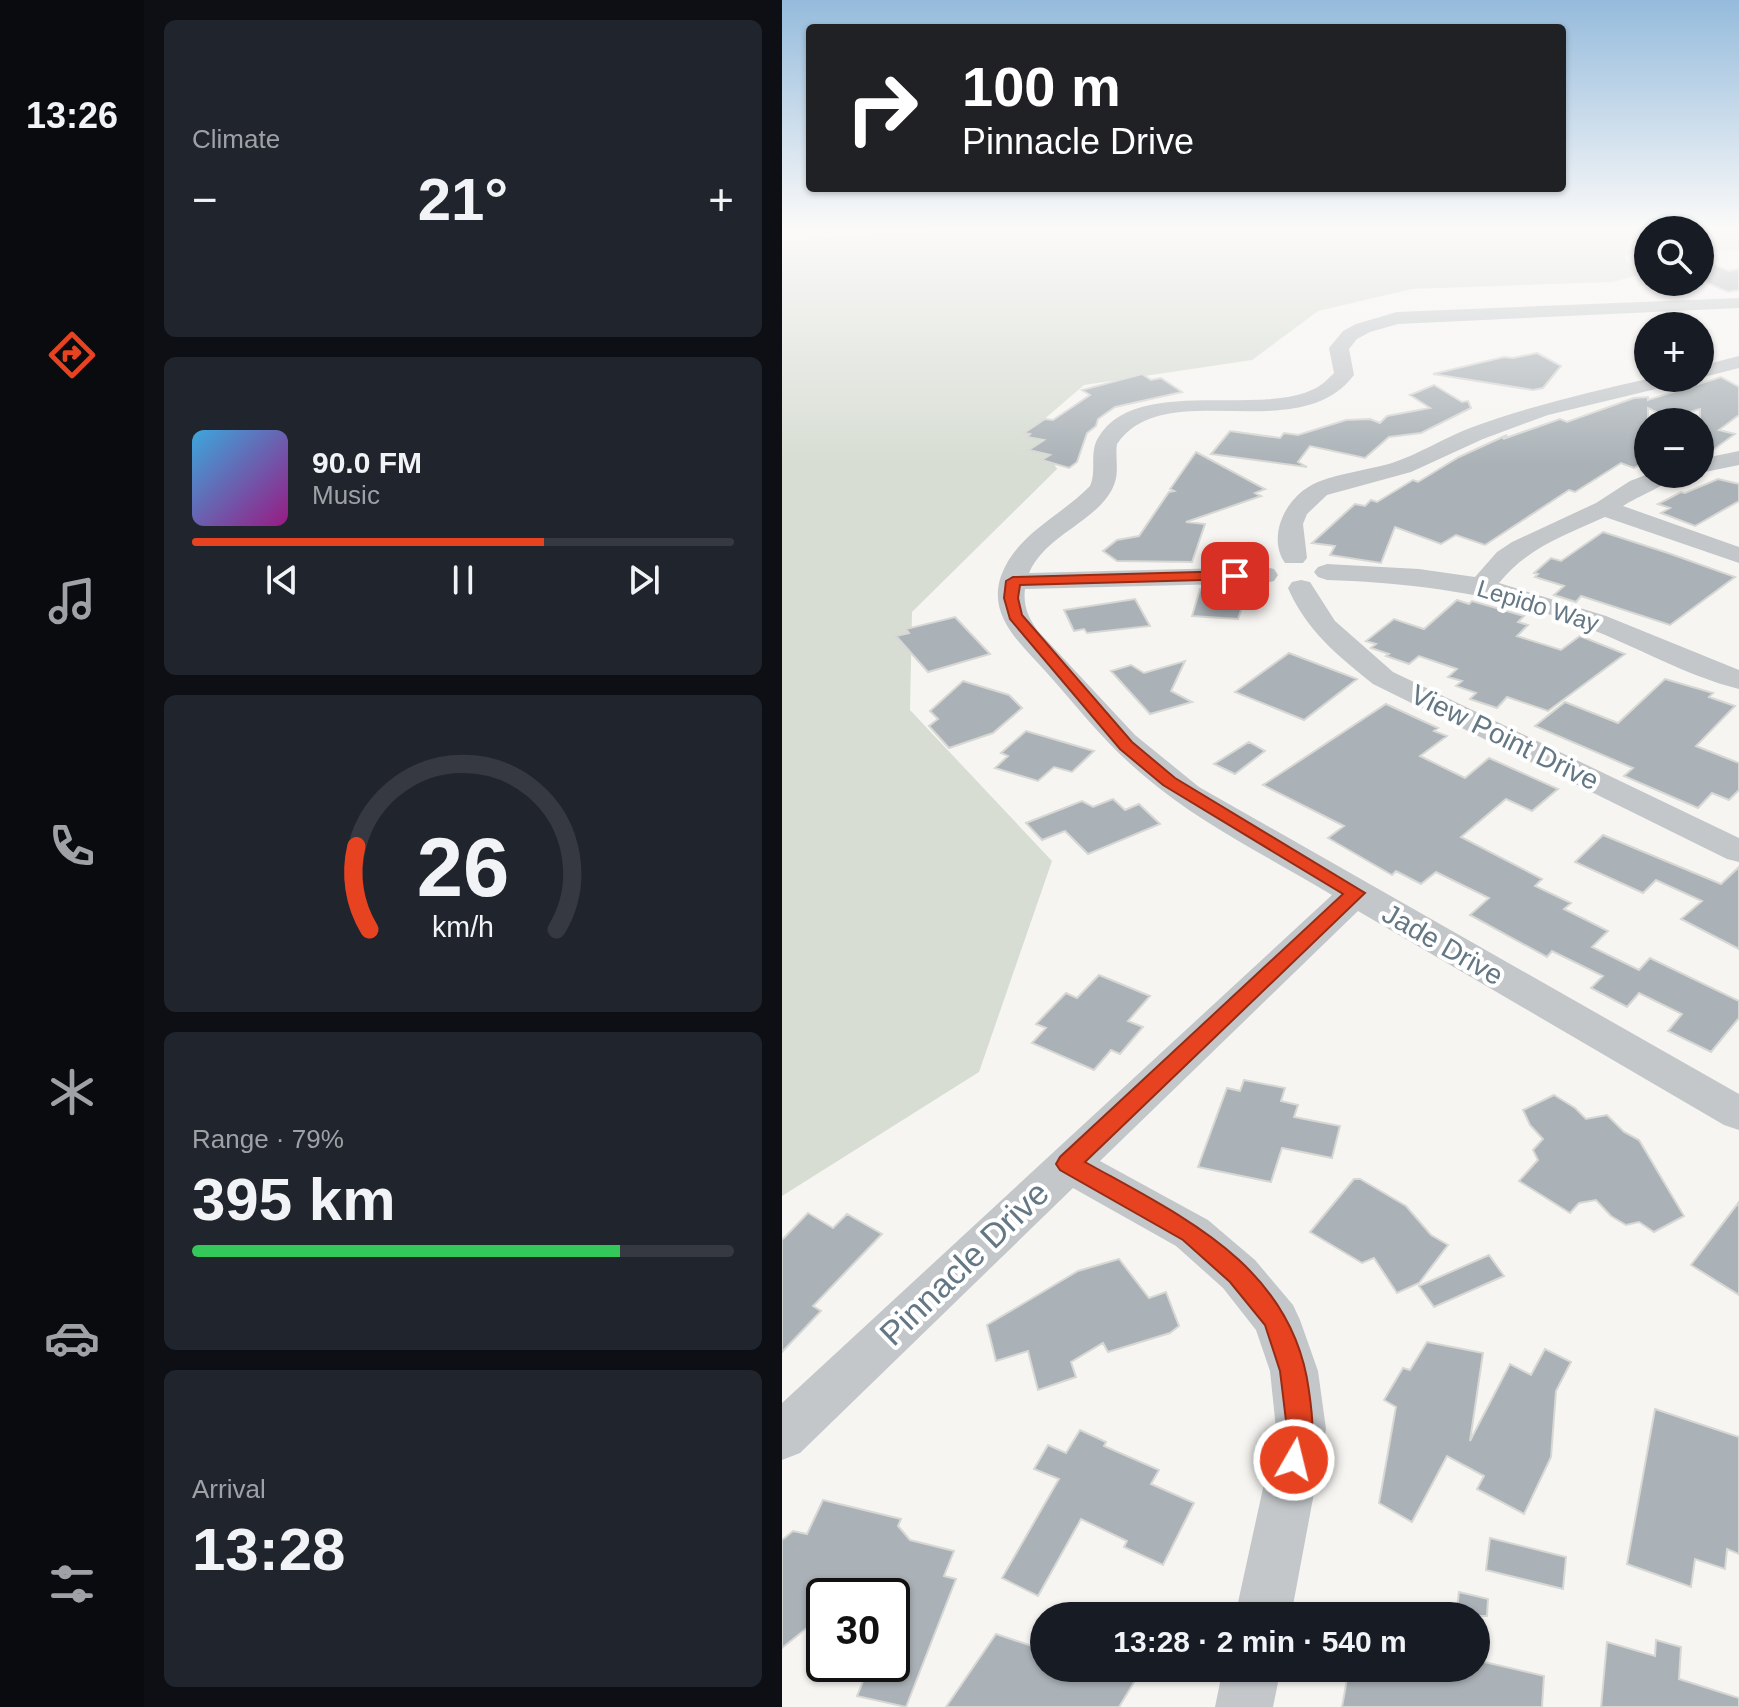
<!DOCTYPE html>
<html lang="en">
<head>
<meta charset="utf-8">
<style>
  body { margin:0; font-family:Arial,sans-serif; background:#20242c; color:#f1f3f6; height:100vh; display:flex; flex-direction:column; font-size:30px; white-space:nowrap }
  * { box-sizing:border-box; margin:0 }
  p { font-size:26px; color:#9ea1a6 }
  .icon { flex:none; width:44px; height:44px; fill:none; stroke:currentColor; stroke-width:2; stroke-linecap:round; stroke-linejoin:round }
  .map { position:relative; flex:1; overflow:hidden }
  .side { display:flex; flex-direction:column; gap:20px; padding:20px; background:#0d0f14; width:638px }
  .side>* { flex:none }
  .top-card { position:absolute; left:24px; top:24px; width:760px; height:168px; border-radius:8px; box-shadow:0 2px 6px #0004; background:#202124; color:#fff; overflow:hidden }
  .controls { position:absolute; left:852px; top:216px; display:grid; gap:16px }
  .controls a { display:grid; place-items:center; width:80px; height:80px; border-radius:50%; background:#171b24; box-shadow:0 2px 6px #0004; font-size:40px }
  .speed { position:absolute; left:24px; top:1578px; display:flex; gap:16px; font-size:40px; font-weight:700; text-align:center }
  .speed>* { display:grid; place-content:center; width:104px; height:104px; border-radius:50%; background:#171b24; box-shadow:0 2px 6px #0004; line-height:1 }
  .speed .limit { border:4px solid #111; border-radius:12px; background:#fff; color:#111 }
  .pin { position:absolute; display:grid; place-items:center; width:68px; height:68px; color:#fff; margin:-34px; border-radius:16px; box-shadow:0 4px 12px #0006 }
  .me { position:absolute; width:88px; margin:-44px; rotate:8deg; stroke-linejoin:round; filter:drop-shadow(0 0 6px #0008) }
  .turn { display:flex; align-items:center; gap:28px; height:168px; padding:0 24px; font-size:36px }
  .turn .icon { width:104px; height:104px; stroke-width:2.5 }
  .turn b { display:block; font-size:56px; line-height:68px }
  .big { font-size:60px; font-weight:700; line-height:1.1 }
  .side .widget { flex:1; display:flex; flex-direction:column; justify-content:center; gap:12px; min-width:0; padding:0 28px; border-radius:12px; background:#20242c }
  .side .dial { align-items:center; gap:0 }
  .dial svg { height:208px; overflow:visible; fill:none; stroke:#363941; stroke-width:7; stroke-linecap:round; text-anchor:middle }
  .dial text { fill:#f1f3f6; stroke:none }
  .song { display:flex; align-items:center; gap:24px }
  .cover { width:96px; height:96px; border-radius:12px; background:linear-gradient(135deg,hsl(200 70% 55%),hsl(310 70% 35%)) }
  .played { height:8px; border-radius:4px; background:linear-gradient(90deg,#e84320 65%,#363941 65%) }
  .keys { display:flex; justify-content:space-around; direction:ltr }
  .heat { display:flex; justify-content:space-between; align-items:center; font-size:44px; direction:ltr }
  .charge { height:12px; border-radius:6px; background:linear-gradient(90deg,#34c759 79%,#363941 0) }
  .trip { position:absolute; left:248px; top:1602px; width:460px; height:80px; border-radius:40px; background:#171b24; box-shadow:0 2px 6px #0004; font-weight:700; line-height:80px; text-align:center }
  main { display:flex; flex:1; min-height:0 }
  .tabs { display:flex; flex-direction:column; width:144px; justify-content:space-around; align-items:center; background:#090b0e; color:#9ea1a6 }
  .tabs .icon { width:56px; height:56px }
  .tabs .active { color:#e84320 }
  .tabs b { font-size:36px; color:#f1f3f6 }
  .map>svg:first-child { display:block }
</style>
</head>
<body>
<main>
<nav class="tabs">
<b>13:26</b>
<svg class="icon active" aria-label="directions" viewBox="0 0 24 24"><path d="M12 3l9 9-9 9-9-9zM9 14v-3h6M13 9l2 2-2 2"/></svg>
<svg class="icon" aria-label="music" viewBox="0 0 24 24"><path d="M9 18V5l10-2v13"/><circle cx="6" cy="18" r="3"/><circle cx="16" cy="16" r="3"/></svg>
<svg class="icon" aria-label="phone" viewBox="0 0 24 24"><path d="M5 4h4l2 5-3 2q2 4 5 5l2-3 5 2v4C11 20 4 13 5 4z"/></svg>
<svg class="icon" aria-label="climate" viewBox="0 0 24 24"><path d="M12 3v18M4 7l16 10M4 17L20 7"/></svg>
<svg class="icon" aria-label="car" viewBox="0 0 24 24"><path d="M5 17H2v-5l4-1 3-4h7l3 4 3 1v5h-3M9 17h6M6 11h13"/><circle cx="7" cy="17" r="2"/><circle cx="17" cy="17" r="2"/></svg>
<svg class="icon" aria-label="filters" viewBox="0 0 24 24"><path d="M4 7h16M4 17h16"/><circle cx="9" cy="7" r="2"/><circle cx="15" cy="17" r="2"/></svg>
</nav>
<section class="side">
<div class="widget"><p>Climate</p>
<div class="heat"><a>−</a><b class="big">21°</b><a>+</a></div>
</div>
<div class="widget">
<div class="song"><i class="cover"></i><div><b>90.0 FM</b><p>Music</p></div></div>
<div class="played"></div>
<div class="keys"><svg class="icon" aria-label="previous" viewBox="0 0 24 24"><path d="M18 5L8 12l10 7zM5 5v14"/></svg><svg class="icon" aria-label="pause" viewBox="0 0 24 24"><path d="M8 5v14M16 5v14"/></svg><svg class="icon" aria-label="next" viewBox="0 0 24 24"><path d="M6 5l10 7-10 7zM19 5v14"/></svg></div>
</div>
<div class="widget dial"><svg viewBox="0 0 100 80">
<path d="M14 69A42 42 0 1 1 86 69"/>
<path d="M14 69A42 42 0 0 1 9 37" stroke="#e84320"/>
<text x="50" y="56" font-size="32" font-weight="700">26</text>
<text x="50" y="72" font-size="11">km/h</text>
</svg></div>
<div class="widget"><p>Range · 79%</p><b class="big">395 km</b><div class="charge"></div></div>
<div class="widget"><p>Arrival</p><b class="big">13:28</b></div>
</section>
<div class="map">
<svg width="957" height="1707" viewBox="0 0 957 1707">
  <rect width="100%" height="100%" fill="#f6f5f2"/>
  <path fill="#d7ddd3" d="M209 227H957V250L918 253V230H866V244L842 257 856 275 831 282 630 289 536 311 470 360 302 385 252 428 275 469 130 612 128 710 270 861 197 1072 0 1196V241Z"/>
  <path fill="#aab2b7" stroke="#d7d7d4" stroke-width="2" d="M918 259 947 271 957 269V290L946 292 918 280Z
    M755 353 779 366 761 388 751 390 651 374 722 357 731 358Z
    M360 374 369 380 379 378 400 392 333 407 316 419 314 426 305 433 295 462 287 468 260 460 268 455 247 450 262 440 245 437 248 434 242 433 263 419 271 420 308 395 300 390Z
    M939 377 957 387V415L937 430 953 434 931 450 918 446V409L887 418 866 408V461L852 468 839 463 793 492 787 490 703 545 674 535 659 544 613 527 599 563 548 555 553 546 530 543 573 504 583 506 589 500 595 502 631 480 636 482 677 457 725 435 721 439 778 419 785 422 852 398 866 397V400Z
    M652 385 680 402 686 401 689 408 639 433 607 437 583 458 528 446 516 462 525 467 429 454 448 431 498 438 502 433 516 435 564 420 588 419 598 423 605 416 648 408 628 395Z
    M414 452 483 489 473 493 479 496 404 522 423 524 410 562 335 561 321 551 335 540 357 536 387 492 392 491 388 489Z
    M936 479 957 484V501L913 526 879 513 888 508 876 504 899 492 903 493Z
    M821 532 886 553 953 577 888 625 799 596 794 602 772 595 782 586 753 577 756 574 752 573 769 558 779 561Z
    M418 589 455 591 453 598H463L456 619 410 616Z
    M353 599 368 626 305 633 302 629 292 631 282 610Z
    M675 600 687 604 690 601 742 616 736 622 746 625 735 636 779 650 798 636 843 654 766 711 725 697 715 708 688 699 694 693 674 686 680 681 666 677 675 669 637 656 627 664 604 656 607 654 589 648 594 644 584 641 612 619 642 629Z
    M173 617 208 654 146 672 114 636 127 633 124 629Z
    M507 653 575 679 522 720 453 692Z
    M403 661 389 691 410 702 368 714 329 671 349 665 362 673Z
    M883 679 931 693 927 697 953 706 914 746 957 763V790L947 800 930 793 916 808 842 776 851 768 753 726 783 702 836 723Z
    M181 681 227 695 240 708 211 733 167 748 147 726 156 719 148 711Z
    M604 704 656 728 652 731 665 736 638 756 683 778 707 758 776 789 750 811 724 799 679 837 760 879 753 886 789 903 782 909 826 931 810 947 857 970 868 958 957 1001V1018L929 1052 886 1031 900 1014 857 993 845 1007 809 988 821 976 770 951 765 957 688 915 707 898 654 872 639 884 614 871 610 875 546 838 562 826 481 785Z
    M244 731 312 751 290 772 272 767 256 781 213 768 226 756 219 753Z
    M467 742 483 751 453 774 432 764Z
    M331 799 343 810 357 804 378 824 306 854 283 831 260 840 244 823 300 801 311 807Z
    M821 835 939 884 957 867V949L899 919 920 901 874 880 861 893 793 862Z
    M317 975 368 996 346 1021 361 1027 338 1054 329 1050 312 1070 250 1043 264 1028 254 1024 284 993 295 998Z
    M462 1080 503 1088 499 1101 516 1105 512 1117 558 1126 550 1158 500 1148 489 1182 416 1167 445 1088 458 1091Z
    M772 1095 793 1108 804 1119 825 1115 842 1132 857 1140 902 1216 872 1232 857 1222 844 1225 829 1216 814 1200 797 1203 788 1213 737 1181 756 1160 751 1150 761 1139 748 1125 741 1110Z
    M572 1179H578L624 1206 649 1235 666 1245 637 1283 615 1293 592 1258 580 1263 528 1232Z
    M957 1202V1295L909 1265Z
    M26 1213 51 1228 65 1214 100 1234 31 1306 39 1311 0 1352V1240Z
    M707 1255 722 1276 652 1307 637 1286Z
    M337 1259 367 1298 384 1292 397 1326 388 1333 326 1352 321 1343 289 1362 294 1377 256 1390 246 1351 214 1361 205 1325 296 1271Z
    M645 1342 701 1353 688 1441 728 1364 749 1375 763 1349 789 1362 774 1391 769 1457 742 1514 695 1489 702 1476 665 1456 630 1522 597 1503 614 1407 602 1400 621 1368 628 1370Z
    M873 1409 957 1437V1554L945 1549 943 1569 913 1559 909 1587 845 1564Z
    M298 1430 324 1442 322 1446 377 1470 369 1484 412 1503 381 1565 342 1547 345 1541 299 1519 256 1596 220 1578 277 1479 252 1469 266 1445 284 1453Z
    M41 1500 119 1519 116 1526 128 1540 172 1551 162 1576 174 1579 124 1707 75 1696 88 1664H110V1596H42V1631L26 1627 0 1648V1540L11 1531 25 1534Z
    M708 1538 784 1557 781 1589 704 1570Z
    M677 1592 706 1599 705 1616H674Z
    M214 1634 262 1650V1668H339L354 1679 337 1707H164Z
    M874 1640 899 1647 897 1679 957 1698V1707H819L825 1642 873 1656Z
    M694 1660 762 1676 760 1707H560L567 1668H694Z"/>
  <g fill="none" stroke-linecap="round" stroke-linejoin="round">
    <path fill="#c3c7ca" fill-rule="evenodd" d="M957 298V308L616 324 588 332 575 339 567 349 572 375C516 449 383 374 335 444 333 457 337 470 333 482 321 520 264 533 247 573L483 567 492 569 496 575 492 581 483 583 243 589C241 605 246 618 256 631L353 735 417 787 957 1094V1130L942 1125 576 911 318 1161 426 1220 473 1260 511 1305 518 1320 536 1371 544 1429 509 1616H453L494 1429 488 1371 474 1330 441 1288 394 1246 291 1188 18 1453 0 1460V1403L550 895C487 857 418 824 361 775 325 745 296 708 265 673 240 645 205 617 219 576 234 534 279 516 308 486 315 471 307 453 316 438 352 375 476 417 532 389 539 386 546 379 552 373L547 348 561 331 574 324 615 312Z
      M957 356V368L918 378V366Z
      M870 378H906L903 382 766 415 701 439 629 472 545 495 525 514 521 524 525 558 521 563H503C485 537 503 500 528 486 549 474 587 470 610 463 637 454 662 438 688 428 747 406 808 392 870 378Z
      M957 451V465L918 473V459Z
      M866 474H898C892 481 853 498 841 506L957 547V563L823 517C783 535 745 548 717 583L824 616 957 670V689C904 676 854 646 803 627 718 594 635 583 545 580L536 577 532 572 536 567 545 564 637 569 693 577 715 552 730 542 814 503 848 481Z
      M519 580 528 582 553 621 611 672 957 838V862L945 859 591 684C556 656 524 630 506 588L510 582Z
      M441 1668H499L491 1707H433Z"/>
  </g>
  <linearGradient id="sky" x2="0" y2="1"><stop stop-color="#95bbdc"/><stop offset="0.49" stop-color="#fbfaf9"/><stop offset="1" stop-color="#fbfaf9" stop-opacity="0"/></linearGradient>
  <rect width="957" height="466" fill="url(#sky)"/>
  <path fill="#e84320" stroke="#972c15" stroke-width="2" d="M453 571 460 576 458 579 238 585 236 598 240 615 350 742 393 778 583 893 303 1162C401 1217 511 1266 527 1391 531 1419 534 1443 522 1469L512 1473 503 1469 499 1460 505 1429 498 1371 483 1325 448 1282 401 1240 278 1170 274 1164 278 1157 561 894 381 785 338 749 228 619 222 598 224 581 231 577Z"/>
  <g text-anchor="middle" stroke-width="8" stroke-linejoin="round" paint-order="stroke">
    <g font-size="24" fill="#647784" stroke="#fff">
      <text transform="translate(756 606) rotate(17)" y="8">Lepido Way</text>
    </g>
    <g font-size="28" fill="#647784" stroke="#fff">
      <text transform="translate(723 737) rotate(26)" y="10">View Point Drive</text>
      <text transform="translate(661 944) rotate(30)" y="10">Jade Drive</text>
    </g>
    <g font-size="34" fill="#647784" stroke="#fff">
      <text transform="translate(182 1263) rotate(-44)" y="12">Pinnacle Drive</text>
    </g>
  </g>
</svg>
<div class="controls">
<a><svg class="icon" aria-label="search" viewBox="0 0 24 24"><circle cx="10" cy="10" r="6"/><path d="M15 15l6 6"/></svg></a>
<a>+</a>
<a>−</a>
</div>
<div class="speed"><div class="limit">30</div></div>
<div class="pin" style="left:453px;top:576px;background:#d93025"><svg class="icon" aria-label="arrive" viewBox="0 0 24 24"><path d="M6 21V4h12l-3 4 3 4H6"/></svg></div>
<svg class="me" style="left:512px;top:1460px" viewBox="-20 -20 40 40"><circle r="17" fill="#e84320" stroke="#fff" stroke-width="3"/><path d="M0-11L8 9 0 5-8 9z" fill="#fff"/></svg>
<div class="trip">13:28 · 2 min · 540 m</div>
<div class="top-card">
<div class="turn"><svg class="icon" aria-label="right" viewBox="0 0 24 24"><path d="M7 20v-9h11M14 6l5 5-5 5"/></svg><div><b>100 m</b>Pinnacle Drive</div></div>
</div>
</div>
</main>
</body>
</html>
